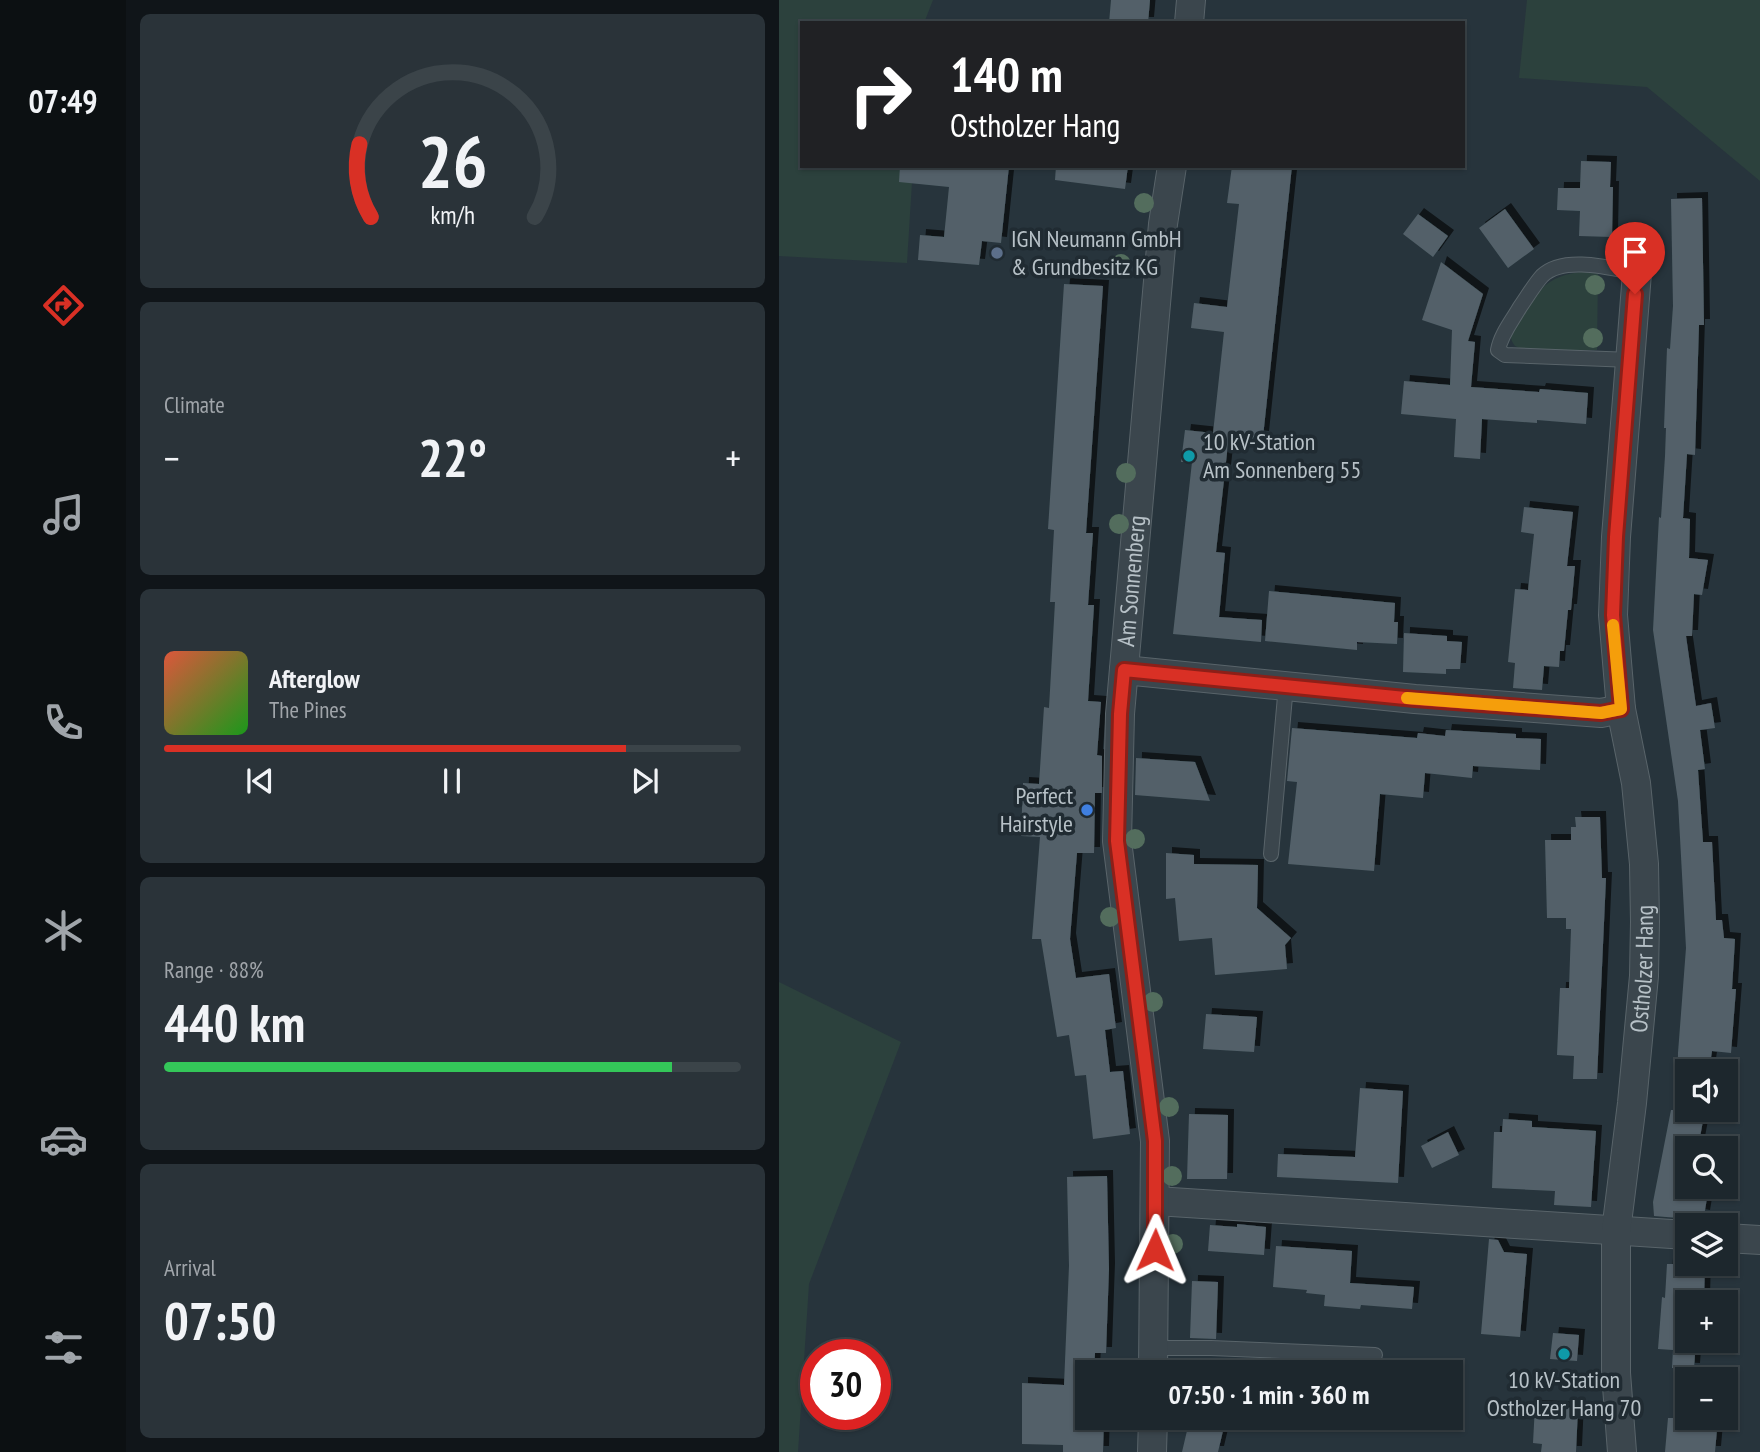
<!DOCTYPE html>
<html lang="en">
<head>
<meta charset="utf-8">
<style>
  body { margin:0; font-family:"PT Sans Narrow",sans-serif; background:#2a3339; color:#f1f3f6; height:100vh; display:flex; flex-direction:column; font-size:26px; white-space:nowrap }
  * { box-sizing:border-box; margin:0 }
  p { font-size:23px; color:#a0a5aa }
  .icon { flex:none; width:38px; height:38px; fill:none; stroke:currentColor; stroke-width:2; stroke-linecap:round; stroke-linejoin:round }
  .map { position:relative; flex:1; overflow:hidden }
  .details { display:flex; flex-direction:column; gap:14px; padding:14px; background:#101519; width:653px }
  .details>* { flex:none }
  .hud { position:absolute; left:21px; top:21px; width:665px; height:147px; border-radius:0px; box-shadow:0 2px 5px #0004,0 0 0 2px #3b4449; background:#202124; color:#fff; overflow:hidden }
  .tools { position:absolute; left:896px; top:1059px; display:grid; gap:14px }
  .tools a { display:grid; place-items:center; width:63px; height:63px; border-radius:0px; background:#1d272d; box-shadow:0 2px 5px #0004,0 0 0 2px #3b4449; font-size:35px }
  .speed { position:absolute; left:21px; top:1339px; display:flex; gap:14px; font-size:35px; font-weight:700; text-align:center }
  .speed>* { display:grid; place-content:center; width:91px; height:91px; border-radius:50%; background:#1d272d; box-shadow:0 2px 5px #0004,0 0 0 2px #3b4449; line-height:1 }
  .speed .limit { border:10px solid #d22; background:#fff; color:#111 }
  .pin { position:absolute; display:grid; place-items:center; width:60px; height:60px; color:#fff; margin:-72px -30px; border-radius:50% 50% 50% 0; rotate:-45deg; box-shadow:0 0 7px #0007 }
  .pin .icon { rotate:45deg }
  .me { position:absolute; width:77px; margin:-38px; rotate:1deg; stroke-linejoin:round; filter:drop-shadow(0 0 5px #0008) }
  .turn { display:flex; align-items:center; gap:24px; height:147px; padding:0 35px; font-size:32px }
  .turn .icon { width:91px; height:91px; stroke-width:2.5 }
  .turn b { display:block; font-size:49px; line-height:60px }
  .big { font-size:52px; font-weight:600; line-height:1.1 }
  .details .card { flex:1; display:flex; flex-direction:column; justify-content:center; gap:10px; min-width:0; padding:0 24px; border-radius:10px; background:#2a3339 }
  .details .dial { align-items:center; gap:0 }
  .dial svg { height:182px; overflow:visible; fill:none; stroke:#3b4449; stroke-width:7; stroke-linecap:round; text-anchor:middle }
  .dial text { fill:#f1f3f6; stroke:none }
  .song { display:flex; align-items:center; gap:21px }
  .cover { width:84px; height:84px; border-radius:10px; background:linear-gradient(135deg,hsl(10 70% 55%),hsl(120 70% 35%)) }
  .played { height:7px; border-radius:4px; background:linear-gradient(90deg,#d93025 80%,#3b4449 80%) }
  .keys { display:flex; justify-content:space-around; direction:ltr }
  .heat { display:flex; justify-content:space-between; align-items:center; font-size:38px; direction:ltr }
  .charge { height:10px; border-radius:5px; background:linear-gradient(90deg,#34c759 88%,#3b4449 0) }
  .trip { position:absolute; left:296px; top:1360px; width:388px; height:70px; border-radius:0px; background:#1d272d; box-shadow:0 2px 5px #0004,0 0 0 2px #3b4449; font-weight:600; line-height:70px; text-align:center }
  main { display:flex; flex:1; min-height:0 }
  .tab-bar { display:flex; flex-direction:column; width:126px; justify-content:space-around; align-items:center; background:#0c1012; color:#a0a5aa }
  .tab-bar .icon { width:49px; height:49px }
  .tab-bar .selected { color:#d93025 }
  .tab-bar b { font-size:32px; color:#f1f3f6 }
  .map>svg:first-child { display:block }
</style>
</head>
<body>
<main>
<nav class="tab-bar">
<b>07:49</b>
<svg class="icon selected" aria-label="directions" viewBox="0 0 24 24"><path d="M12 3l9 9-9 9-9-9zM9 14v-3h6M13 9l2 2-2 2"/></svg>
<svg class="icon" aria-label="music" viewBox="0 0 24 24"><path d="M9 18V5l10-2v13"/><circle cx="6" cy="18" r="3"/><circle cx="16" cy="16" r="3"/></svg>
<svg class="icon" aria-label="phone" viewBox="0 0 24 24"><path d="M5 4h4l2 5-3 2q2 4 5 5l2-3 5 2v4C11 20 4 13 5 4z"/></svg>
<svg class="icon" aria-label="climate" viewBox="0 0 24 24"><path d="M12 3v18M4 7l16 10M4 17L20 7"/></svg>
<svg class="icon" aria-label="car" viewBox="0 0 24 24"><path d="M5 17H2v-5l4-1 3-4h7l3 4 3 1v5h-3M9 17h6M6 11h13"/><circle cx="7" cy="17" r="2"/><circle cx="17" cy="17" r="2"/></svg>
<svg class="icon" aria-label="filters" viewBox="0 0 24 24"><path d="M4 7h16M4 17h16"/><circle cx="9" cy="7" r="2"/><circle cx="15" cy="17" r="2"/></svg>
</nav>
<section class="details">
<div class="card dial"><svg viewBox="0 0 100 80">
<path d="M14 69A42 42 0 1 1 86 69"/>
<path d="M14 69A42 42 0 0 1 9 37" stroke="#d93025"/>
<text x="50" y="56" font-size="32" font-weight="700">26</text>
<text x="50" y="72" font-size="11">km/h</text>
</svg></div>
<div class="card"><p>Climate</p>
<div class="heat"><a>−</a><b class="big">22°</b><a>+</a></div>
</div>
<div class="card">
<div class="song"><i class="cover"></i><div><b>Afterglow</b><p>The Pines</p></div></div>
<div class="played"></div>
<div class="keys"><svg class="icon" aria-label="previous" viewBox="0 0 24 24"><path d="M18 5L8 12l10 7zM5 5v14"/></svg><svg class="icon" aria-label="pause" viewBox="0 0 24 24"><path d="M8 5v14M16 5v14"/></svg><svg class="icon" aria-label="next" viewBox="0 0 24 24"><path d="M6 5l10 7-10 7zM19 5v14"/></svg></div>
</div>
<div class="card"><p>Range · 88%</p><b class="big">440 km</b><div class="charge"></div></div>
<div class="card"><p>Arrival</p><b class="big">07:50</b></div>
</section>
<div class="map">
<svg width="982" height="1452" viewBox="0 0 982 1452">
  <defs>
    <filter id="shadow"><feDropShadow dx="6" dy="-6" stdDeviation="0" flood-color="#0009"/></filter>
  </defs>
  <rect width="100%" height="100%" fill="#27343c"/>
  <path fill="#2c413d" d="M0 0H154L145 23H23V166H134L128 263 0 256Z
    M748 0H981V181L868 87 740 78Z
    M809 271 819 274 818 350 747 351 736 346C733 342 732 340 732 335 734 322 760 288 771 282 783 274 795 273 809 271Z
    M0 982 122 1042 30 1284 19 1452H0Z"/>
  <path fill="#526169" filter="url(#shadow)" d="M332 0H371L369 23H330Z
    M802 161 832 162 831 187H834L833 237 800 236 801 211 778 210 779 188H801Z
    M121 166H230L222 243 203 241 200 265 139 260 141 235 165 237 170 187 120 182Z
    M277 166H349L346 189 276 180Z
    M453 166H513L484 437 476 436 466 446 449 444 437 552 446 553 440 617 483 620 482 642 394 634 413 462H402L406 430 434 433 445 332 412 328 415 303 448 307 460 204 448 203Z
    M923 198 925 325H920L916 455 908 454 904 518 911 519 910 558 929 560 923 595 915 594 913 636H907L917 706 932 703 936 728 921 730 926 769 919 770 924 842H933L937 920H943L945 938 956 939 953 989H957L952 1053 933 1051 930 1071H908V1110H926L919 1148H908V1186H930L925 1216 899 1211V1218L875 1216 874 1202 892 1110H898L899 1053 907 948 899 801 874 630 880 517 882 518 886 456 887 428H885L888 348 891 349 894 306 892 199Z
    M726 209 755 249 729 268 700 228Z
    M639 214 669 236 654 257 624 234Z
    M662 262 704 294 689 341 696 342 692 387 760 392 761 389 809 393 807 424 758 420V423L703 419 701 459 675 457 677 419 622 414 625 381 671 385 673 330 643 320Z
    M285 284 324 286 307 533H314L309 605H315L309 701 322 702 318 755 323 756V793H316L315 853H298L291 939 297 978 330 974 337 1028 326 1030 331 1072 344 1071 351 1134 314 1139 307 1075 296 1076 290 1035 278 1037 262 939H253L261 837 242 836 244 783 260 784 265 707 270 708 276 602H271L275 530 269 529Z
    M745 507 794 512 788 566H796L792 610H789L785 651H781L780 667 765 666 763 690 734 688 736 663 729 662 736 589 749 590 755 534 742 532Z
    M490 591 616 603 615 622H619L618 644 578 642V650L486 641Z
    M625 633 668 636V641L683 642 681 669H667V674L624 672Z
    M513 728 638 738 639 733 666 736 667 730 737 734V738L762 739 761 770 694 766 693 778 646 773 644 798 601 794 595 871 509 864 518 782 508 781Z
    M357 758 416 762 431 801 356 795Z
    M796 817H821L823 878H827L818 1079H794L795 1056 778 1055 781 988H790L792 929H787V918H768L766 840H792V827H797Z
    M387 853 415 855V864L479 865 478 908 512 938 506 945 508 969 436 975 433 938 400 941 396 898 387 899Z
    M427 1014 478 1017 475 1052 424 1049Z
    M581 1088 624 1091 619 1183 498 1177 499 1154 576 1157Z
    M410 1114 449 1115 448 1179H408Z
    M724 1119 753 1121V1127L817 1131 812 1207 775 1205 776 1191 713 1188 715 1132H723Z
    M669 1132 680 1155 653 1168 642 1146Z
    M328 1176 330 1269 327 1353H316L315 1372H308V1418H325L324 1452H284V1445L243 1444V1383L285 1385 290 1266 288 1177Z
    M458 1224 487 1227 485 1255 429 1251 431 1225 458 1227Z
    M710 1239 719 1240 725 1252 748 1254 741 1337 702 1334Z
    M497 1246 573 1251 571 1283 635 1287 633 1309 582 1305 581 1309 545 1306 546 1295 527 1293 528 1290 494 1287Z
    M888 1264H926L925 1302H908V1340H917L915 1369 893 1368 894 1350 879 1349 883 1297 886 1298Z
    M413 1281 439 1282 437 1339 411 1338Z
    M774 1333 800 1335 798 1361 771 1359Z
    M756 1406 799 1408 797 1452H762L763 1444 754 1443Z
    M411 1418H447L439 1452H403Z
    M889 1418H939L936 1452H886Z"/>
  <g fill="none" stroke-linecap="round" stroke-linejoin="round">
    <g stroke="#59646a" stroke-width="16">
      <path id="lane" d="M852 360 726 355 719 350C722 334 733 321 741 307 748 297 755 285 763 276 784 255 832 268 858 273
        M492 854 507 685
        M374 1348H432L596 1355"/>
    </g>
    <g stroke="#59646a" stroke-width="30">
      <g id="street">
        <path d="M410 23 412 0"/>
        <path d="M345 670 636 699 822 713 842 709"/>
        <path d="M377 1201 908 1235"/>
        <path d="M947 1238 982 1240"/>
        <path id="s1" d="M374 1372 376 1141 338 841 341 714 384 224 393 166"/>
        <path d="M373 1452 374 1418"/>
        <path id="s2" d="M843 1452 837 1373V1231L853 1103 865 976 866 922 865 864 857 783 842 709 834 615 837 537 858 273"/>
      </g>
    </g>
    <use href="#lane" stroke="#3b464d" stroke-width="14"/>
    <use href="#street" stroke="#3b464d" stroke-width="28"/>
  </g>
  <g fill="#536d5d">
    <circle cx="365" cy="203" r="10"/>
    <circle cx="342" cy="264" r="10"/>
    <circle cx="816" cy="285" r="10"/>
    <circle cx="814" cy="338" r="10"/>
    <circle cx="347" cy="473" r="10"/>
    <circle cx="340" cy="524" r="10"/>
    <circle cx="356" cy="839" r="10"/>
    <circle cx="331" cy="917" r="10"/>
    <circle cx="374" cy="1002" r="10"/>
    <circle cx="390" cy="1107" r="10"/>
    <circle cx="393" cy="1176" r="10"/>
    <circle cx="394" cy="1244" r="10"/>
  </g>
  <g fill="none" stroke-linecap="round" stroke-linejoin="round">
    <g stroke="#8d1f18" stroke-width="18">
      <path id="route" d="M376 1250V1141L338 841 341 714 345 670 636 699 822 713 842 709 834 615 837 537 856 294"/>
    </g>
    <use href="#route" stroke="#d93025" stroke-width="12"/>
    <path stroke="#f59e0b" stroke-width="12" d="M628 698 822 713 842 709 834 625"/>
  </g>
  <circle fill="#5c6f8a" stroke="#202b32" stroke-width="2.5" cx="218" cy="253" r="7"/>
  <g fill="#0f9aa8" stroke="#202b32" stroke-width="2.5">
    <circle cx="410" cy="456" r="7"/>
    <circle cx="785" cy="1354" r="7"/>
  </g>
  <circle fill="#3f7fe0" stroke="#202b32" stroke-width="2.5" cx="308" cy="810" r="7"/>
  <g text-anchor="middle" stroke-width="7" stroke-linejoin="round" paint-order="stroke">
    <g font-size="24" fill="#b7c1c7" stroke="#202b32" text-anchor="start">
      <text x="232" y="247">IGN Neumann GmbH<tspan x="232" dy="28">&amp; Grundbesitz KG</tspan></text>
      <text x="424" y="450">10 kV-Station<tspan x="424" dy="28">Am Sonnenberg 55</tspan></text>
      <text x="294" y="804" text-anchor="end">Perfect<tspan x="294" dy="28">Hairstyle</tspan></text>
      <text x="785" y="1388" text-anchor="middle">10 kV-Station<tspan x="785" dy="28">Ostholzer Hang 70</tspan></text>
    </g>
    <g font-size="24" fill="#b7c1c7" stroke="#202b32">
      <text dy="8" stroke="none"><textPath href="#s1" startOffset="794">Am Sonnenberg</textPath></text>
      <text dy="8" stroke="none"><textPath href="#s2" startOffset="485">Ostholzer Hang</textPath></text>
    </g>
  </g>
</svg>
<div class="tools">
<a><svg class="icon" aria-label="sound" viewBox="0 0 24 24"><path d="M4 9h4l5-4v14l-5-4H4zM17 9q2 3 0 6"/></svg></a>
<a><svg class="icon" aria-label="search" viewBox="0 0 24 24"><circle cx="10" cy="10" r="6"/><path d="M15 15l6 6"/></svg></a>
<a><svg class="icon" aria-label="layers" viewBox="0 0 24 24"><path d="M12 4l9 5-9 5-9-5zM3 14l9 5 9-5"/></svg></a>
<a>+</a>
<a>−</a>
</div>
<div class="speed"><div class="limit">30</div></div>
<div class="pin" style="left:856px;top:294px;background:#d93025"><svg class="icon" aria-label="arrive" viewBox="0 0 24 24"><path d="M6 21V4h12l-3 4 3 4H6"/></svg></div>
<svg class="me" style="left:376px;top:1250px" viewBox="-20 -20 40 40"><path d="M0-17L14 15 0 8-14 15z" fill="#d93025" stroke="#fff" stroke-width="4"/></svg>
<div class="trip">07:50 · 1 min · 360 m</div>
<div class="hud">
<div class="turn"><svg class="icon" aria-label="right" viewBox="0 0 24 24"><path d="M7 20v-9h11M14 6l5 5-5 5"/></svg><div><b>140 m</b>Ostholzer Hang</div></div>
</div>
</div>
</main>
</body>
</html>
